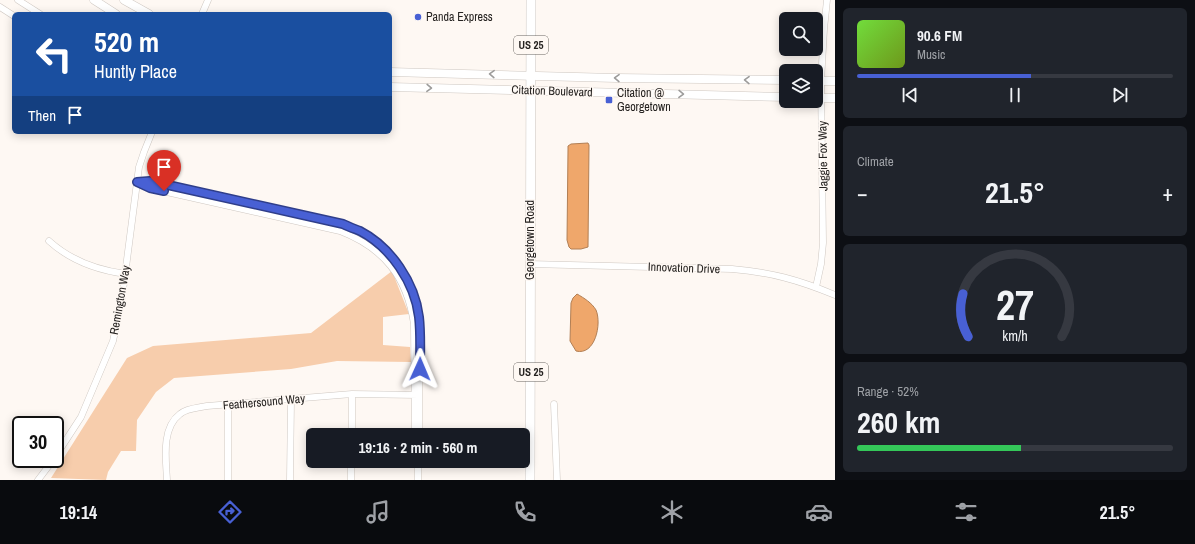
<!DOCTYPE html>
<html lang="en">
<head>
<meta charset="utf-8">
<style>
  body { margin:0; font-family:"Archivo Narrow",sans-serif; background:#20242c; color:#f1f3f6; height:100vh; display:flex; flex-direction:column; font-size:15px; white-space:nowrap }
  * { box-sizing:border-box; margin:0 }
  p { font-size:13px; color:#9ea1a6 }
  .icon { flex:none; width:22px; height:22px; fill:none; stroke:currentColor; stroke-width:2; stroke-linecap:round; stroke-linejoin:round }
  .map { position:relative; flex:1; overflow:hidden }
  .side { display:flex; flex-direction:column; gap:8px; padding:8px; background:#0d0f14; width:360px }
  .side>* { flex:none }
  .guide { position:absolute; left:12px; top:12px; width:380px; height:122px; border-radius:6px; box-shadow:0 2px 10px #0003; background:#1a4fa0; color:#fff; overflow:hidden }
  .controls { position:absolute; left:779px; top:12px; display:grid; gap:8px }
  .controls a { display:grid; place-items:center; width:44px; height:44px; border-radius:6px; background:#171b24; box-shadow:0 2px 10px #0003; font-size:20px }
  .speed { position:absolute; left:12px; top:416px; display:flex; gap:8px; font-size:20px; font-weight:700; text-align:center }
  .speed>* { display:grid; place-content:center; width:52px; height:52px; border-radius:50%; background:#171b24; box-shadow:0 2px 10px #0003; line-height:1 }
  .speed .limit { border:2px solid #111; border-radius:6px; background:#fff; color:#111 }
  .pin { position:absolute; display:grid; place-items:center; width:34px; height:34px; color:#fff; margin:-41px -17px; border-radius:50% 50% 50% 0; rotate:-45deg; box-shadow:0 0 4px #0007 }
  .pin .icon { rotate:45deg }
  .me { position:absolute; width:44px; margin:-22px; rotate:1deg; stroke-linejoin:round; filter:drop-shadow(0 0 3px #0008) }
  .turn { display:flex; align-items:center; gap:14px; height:84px; padding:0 16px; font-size:18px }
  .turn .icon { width:52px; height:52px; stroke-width:2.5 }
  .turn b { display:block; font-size:28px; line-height:34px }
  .then { display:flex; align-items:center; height:38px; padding:0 16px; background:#0003; gap:8px; font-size:15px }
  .big { font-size:30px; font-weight:800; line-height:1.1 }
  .side .card { flex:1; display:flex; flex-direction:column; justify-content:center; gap:6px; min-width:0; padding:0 14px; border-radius:6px; background:#20242c }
  .side .dial { align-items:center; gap:0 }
  .dial svg { height:104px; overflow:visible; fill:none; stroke:#363941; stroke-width:7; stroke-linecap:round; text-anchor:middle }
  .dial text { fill:#f1f3f6; stroke:none }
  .song { display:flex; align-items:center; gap:12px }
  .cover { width:48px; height:48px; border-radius:6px; background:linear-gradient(135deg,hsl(100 70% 55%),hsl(80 70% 35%)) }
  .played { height:4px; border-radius:2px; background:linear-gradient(90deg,#4860d4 55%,#363941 55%) }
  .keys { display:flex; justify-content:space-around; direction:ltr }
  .heat { display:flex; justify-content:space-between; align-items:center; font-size:22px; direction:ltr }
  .charge { height:6px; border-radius:3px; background:linear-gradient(90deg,#34c759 52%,#363941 0) }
  .trip { position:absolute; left:306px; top:428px; width:224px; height:40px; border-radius:6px; background:#171b24; box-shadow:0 2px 10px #0003; font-weight:800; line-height:40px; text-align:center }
  .menu { display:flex; height:64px; justify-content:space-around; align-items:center; background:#090b0e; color:#9ea1a6 }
  .menu .icon { width:28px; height:28px }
  .menu .current { color:#4860d4 }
  .menu b { font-size:18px; color:#f1f3f6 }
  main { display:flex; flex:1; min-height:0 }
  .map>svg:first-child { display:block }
</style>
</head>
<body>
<main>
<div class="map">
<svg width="835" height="480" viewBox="0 0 835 480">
  <rect width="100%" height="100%" fill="#fef8f3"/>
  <path fill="#f7cdac" d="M392 271 409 314 383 317V345L410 347 411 362 337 361 291 369 174 378 156 392 137 420 136 451H121L108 472 106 480 51 478 127 358 153 346 311 333Z"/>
  <path fill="#efa76b" stroke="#b27f54" d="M588 143 589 145 588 247 581 249H571L569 247 567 240 568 150V146L571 144Z
    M577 294C584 298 592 303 596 310 602 324 595 356 576 351L570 341 571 303 573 298Z"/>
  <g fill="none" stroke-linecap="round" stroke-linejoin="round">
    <g stroke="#cec7c1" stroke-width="7">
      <path id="minor" d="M18 0 40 14
        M0 7 14 16
        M202 14 208 0
        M137 182 150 181 343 224 361 232 375 241 386 252 396 263 411 289 417 306 419 318V435
        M139 182 149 188 340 231C384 248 407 277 414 324L415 435
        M49 241C71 261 96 270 126 274
        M529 264 732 269C770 272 799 280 835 295
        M816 287 821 264 823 243 821 81 824 29 827 0
        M554 404 557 480
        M352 435V394
        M55 457 81 417 113 341 122 298 139 167 144 152 152 132
        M418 461V480
        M38 480 54 459
        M167 480C166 460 161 428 180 414 187 408 198 408 207 406L352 394 418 395
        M228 480V405
        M290 480 291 400
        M351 480V461"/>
    </g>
    <g stroke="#cec7c1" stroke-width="9">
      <path id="secondary" d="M94 0 116 14
        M124 0 149 14
        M390 72 616 78 786 80
        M816 81H835
        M390 87 786 97
        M816 98H835"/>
    </g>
    <g stroke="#cec7c1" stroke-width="10">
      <path id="primary" d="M530 480 531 0"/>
    </g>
    <use href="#minor" stroke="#fff" stroke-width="6"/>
    <use href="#secondary" stroke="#fff" stroke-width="8"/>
    <use href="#primary" stroke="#fff" stroke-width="9"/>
  </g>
  <defs><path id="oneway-chevron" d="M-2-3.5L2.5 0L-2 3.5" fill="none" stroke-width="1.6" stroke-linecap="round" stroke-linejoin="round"/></defs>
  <g stroke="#9d9c9b">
    <use href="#oneway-chevron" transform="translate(492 74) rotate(-178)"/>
    <use href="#oneway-chevron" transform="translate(617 78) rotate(-179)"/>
    <use href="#oneway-chevron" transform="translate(747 80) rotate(-179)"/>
    <use href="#oneway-chevron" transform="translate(429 88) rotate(2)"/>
    <use href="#oneway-chevron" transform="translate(681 94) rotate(1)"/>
  </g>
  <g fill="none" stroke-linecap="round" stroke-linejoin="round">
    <g stroke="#2f3e8a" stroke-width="10">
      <path id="route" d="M164 191 150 188 137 182 150 181 343 224C349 227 355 229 360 231 391 247 415 283 419 317 421 334 420 352 420 369"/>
    </g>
    <use href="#route" stroke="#4860d4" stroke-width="7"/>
  </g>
  <g fill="#4860d4" stroke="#fef8f3" stroke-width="1.5">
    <circle cx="418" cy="17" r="4"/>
    <rect x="605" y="96" width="8" height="8" rx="2"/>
  </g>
  <g text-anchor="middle" stroke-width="3" stroke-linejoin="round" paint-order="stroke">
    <g fill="#fef8f3" stroke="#66625f" stroke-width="1">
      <rect x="514" y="36" width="34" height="18" rx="3"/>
      <rect x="514" y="363" width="34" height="18" rx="3"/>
    </g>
    <g font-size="11" font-weight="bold" fill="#252220">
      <text x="531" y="49">US 25</text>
      <text x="531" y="376">US 25</text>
    </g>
    <g font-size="12" fill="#252220" stroke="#fef8f3" text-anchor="start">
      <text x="426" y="21">Panda Express</text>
      <text x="617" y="97">Citation @<tspan x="617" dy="14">Georgetown</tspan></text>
    </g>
    <g font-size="12" fill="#252220" stroke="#fef8f3">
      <text transform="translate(552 91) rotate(2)" y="4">Citation Boulevard</text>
      <text transform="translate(823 156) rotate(-91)" y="4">Jaggie Fox Way</text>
      <text transform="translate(530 240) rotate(-90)" y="4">Georgetown Road</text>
      <text transform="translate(684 268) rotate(2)" y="4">Innovation Drive</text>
      <text transform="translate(120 300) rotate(-80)" y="4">Remington Way</text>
      <text transform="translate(264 402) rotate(-5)" y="4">Feathersound Way</text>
    </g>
  </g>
</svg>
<div class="controls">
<a><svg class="icon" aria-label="search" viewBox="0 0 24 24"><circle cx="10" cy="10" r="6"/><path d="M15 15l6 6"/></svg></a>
<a><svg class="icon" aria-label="layers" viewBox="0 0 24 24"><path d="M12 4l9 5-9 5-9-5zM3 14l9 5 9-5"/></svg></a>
</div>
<div class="speed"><div class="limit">30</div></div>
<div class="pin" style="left:164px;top:191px;background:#d93025"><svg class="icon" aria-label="arrive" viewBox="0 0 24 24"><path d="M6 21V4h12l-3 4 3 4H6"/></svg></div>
<svg class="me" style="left:420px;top:369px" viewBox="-20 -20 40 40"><path d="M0-17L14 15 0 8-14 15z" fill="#4860d4" stroke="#fff" stroke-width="4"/></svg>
<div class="trip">19:16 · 2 min · 560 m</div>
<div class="guide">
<div class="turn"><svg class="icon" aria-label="left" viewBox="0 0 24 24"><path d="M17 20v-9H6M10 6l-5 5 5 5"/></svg><div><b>520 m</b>Huntly Place</div></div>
<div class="then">Then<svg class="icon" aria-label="arrive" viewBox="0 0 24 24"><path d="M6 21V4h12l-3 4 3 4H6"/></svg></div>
</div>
</div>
<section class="side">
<div class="card">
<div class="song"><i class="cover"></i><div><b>90.6 FM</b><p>Music</p></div></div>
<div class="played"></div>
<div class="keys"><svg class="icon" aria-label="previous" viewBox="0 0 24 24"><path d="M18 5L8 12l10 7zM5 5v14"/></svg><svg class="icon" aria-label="pause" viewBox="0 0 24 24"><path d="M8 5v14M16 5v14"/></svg><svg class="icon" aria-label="next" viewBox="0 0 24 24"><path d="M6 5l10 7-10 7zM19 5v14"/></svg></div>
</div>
<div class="card"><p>Climate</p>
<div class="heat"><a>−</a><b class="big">21.5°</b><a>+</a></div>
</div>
<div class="card dial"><svg viewBox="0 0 100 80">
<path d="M14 69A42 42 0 1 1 86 69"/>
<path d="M14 69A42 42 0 0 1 10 36" stroke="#4860d4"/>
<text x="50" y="56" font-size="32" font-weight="700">27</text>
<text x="50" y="72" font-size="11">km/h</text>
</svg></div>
<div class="card"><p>Range · 52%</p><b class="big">260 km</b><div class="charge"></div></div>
</section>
</main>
<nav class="menu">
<b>19:14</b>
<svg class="icon current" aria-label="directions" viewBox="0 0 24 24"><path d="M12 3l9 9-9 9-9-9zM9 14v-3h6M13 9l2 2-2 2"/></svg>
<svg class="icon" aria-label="music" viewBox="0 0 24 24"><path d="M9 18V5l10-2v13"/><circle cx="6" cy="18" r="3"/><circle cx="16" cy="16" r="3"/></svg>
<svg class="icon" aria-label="phone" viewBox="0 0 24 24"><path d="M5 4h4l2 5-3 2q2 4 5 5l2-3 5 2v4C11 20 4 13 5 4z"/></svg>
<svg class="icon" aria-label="climate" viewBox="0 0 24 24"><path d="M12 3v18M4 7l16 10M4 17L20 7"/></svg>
<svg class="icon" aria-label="car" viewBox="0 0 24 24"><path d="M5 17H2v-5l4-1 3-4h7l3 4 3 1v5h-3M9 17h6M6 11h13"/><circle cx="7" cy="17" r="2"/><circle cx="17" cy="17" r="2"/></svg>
<svg class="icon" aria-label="filters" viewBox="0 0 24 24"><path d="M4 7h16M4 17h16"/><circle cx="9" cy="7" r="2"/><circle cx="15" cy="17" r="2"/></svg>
<b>21.5°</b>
</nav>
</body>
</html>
